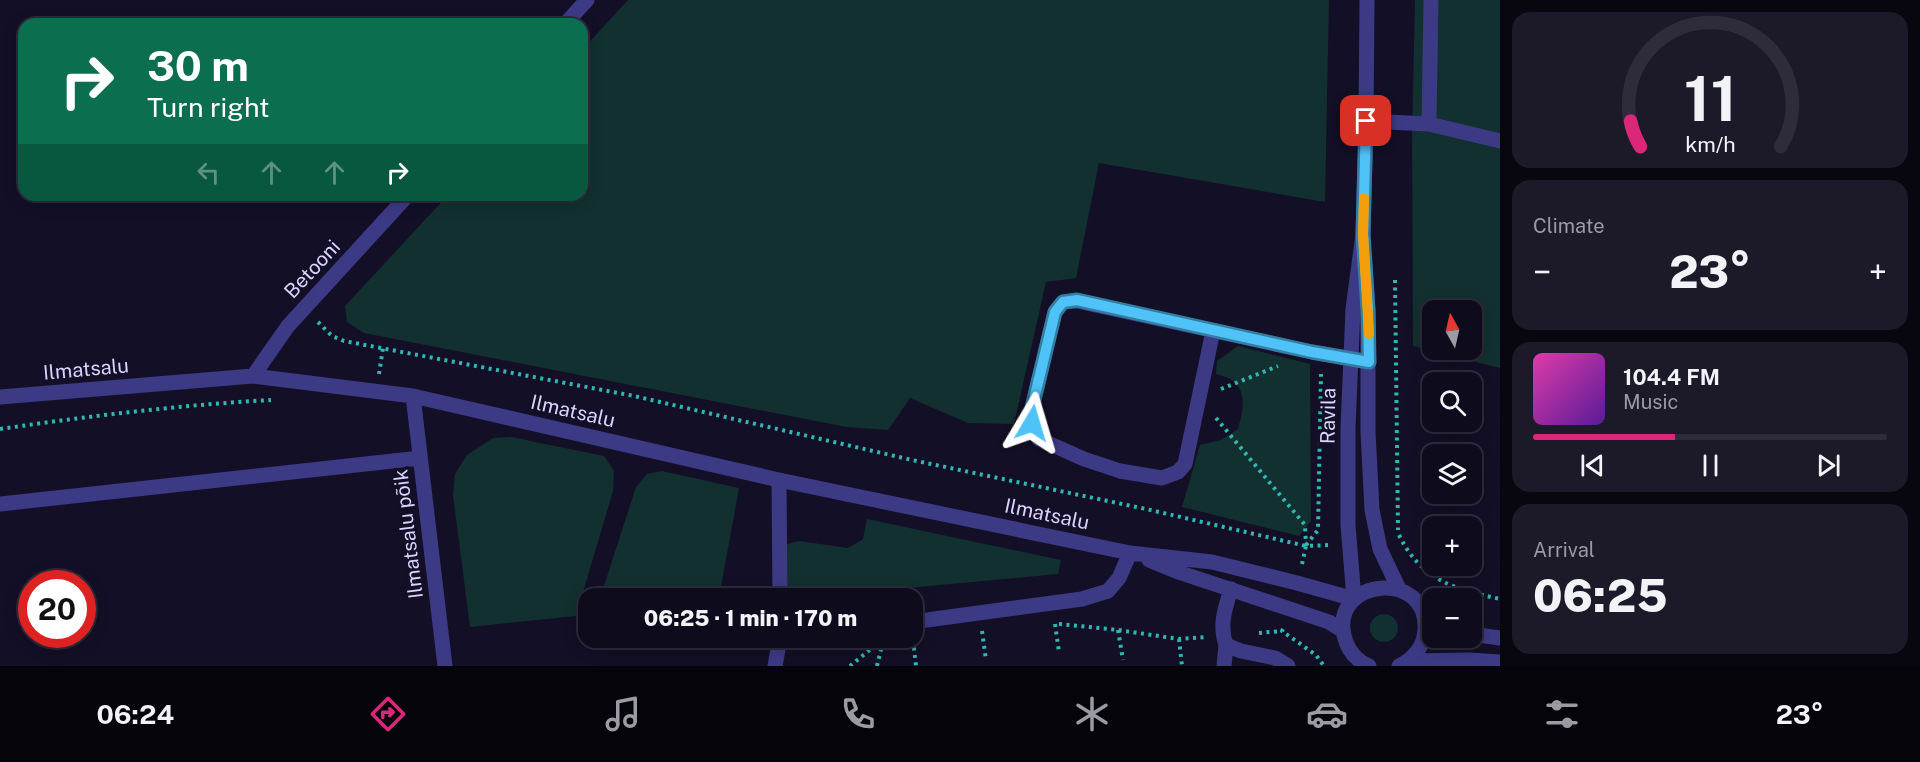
<!DOCTYPE html>
<html lang="en">
<head>
<meta charset="utf-8">
<style>
  body { margin:0; font-family:"Public Sans",sans-serif; background:#1c1929; color:#f1f3f6; height:100vh; display:flex; flex-direction:column; font-size:22px; white-space:nowrap }
  * { box-sizing:border-box; margin:0 }
  p { font-size:20px; color:#9b9ba3 }
  .icon { flex:none; width:33px; height:33px; fill:none; stroke:currentColor; stroke-width:2; stroke-linecap:round; stroke-linejoin:round }
  .map { position:relative; flex:1; overflow:hidden }
  .panel { display:flex; flex-direction:column; gap:12px; padding:12px; background:#08060f; width:420px }
  .panel>* { flex:none }
  .top-card { position:absolute; left:18px; top:18px; width:570px; height:183px; border-radius:18px; box-shadow:0 3px 15px #0003,0 0 0 2px #2e2b3b; background:#0b6e4f; color:#fff; overflow:hidden }
  .needle { width:39px; rotate:352deg }
  .fabs { position:absolute; left:1422px; top:300px; display:grid; gap:12px }
  .fabs a { display:grid; place-items:center; width:60px; height:60px; border-radius:12px; background:#0e0b1c; box-shadow:0 3px 15px #0003,0 0 0 2px #2e2b3b; font-size:30px }
  .speed { position:absolute; left:18px; top:570px; display:flex; gap:12px; font-size:30px; font-weight:700; text-align:center }
  .speed>* { display:grid; place-content:center; width:78px; height:78px; border-radius:50%; background:#0e0b1c; box-shadow:0 3px 15px #0003,0 0 0 2px #2e2b3b; line-height:1 }
  .speed .limit { border:9px solid #d22; background:#fff; color:#111 }
  .pin { position:absolute; display:grid; place-items:center; width:51px; height:51px; color:#fff; margin:-26px; border-radius:12px; box-shadow:0 3px 9px #0006 }
  .me { position:absolute; width:66px; margin:-33px; rotate:7deg; stroke-linejoin:round; filter:drop-shadow(0 0 4px #0008) }
  .turn { display:flex; align-items:center; gap:21px; height:126px; padding:0 30px; font-size:27px }
  .turn .icon { width:78px; height:78px; stroke-width:2.5 }
  .turn b { display:block; font-size:42px; line-height:51px }
  .lanes { display:flex; align-items:center; height:57px; padding:0 30px; background:#0003; justify-content:center; gap:30px; direction:ltr }
  .lanes .off { opacity:.35 }
  .big { font-size:45px; font-weight:800; line-height:1.1 }
  .panel .widget { flex:1; display:flex; flex-direction:column; justify-content:center; gap:9px; min-width:0; padding:0 21px; border-radius:18px; background:#1c1929 }
  .panel .dial { align-items:center; gap:0 }
  .dial svg { height:156px; overflow:visible; fill:none; stroke:#2e2b3b; stroke-width:7; stroke-linecap:round; text-anchor:middle }
  .dial text { fill:#f1f3f6; stroke:none }
  .song { display:flex; align-items:center; gap:18px }
  .cover { width:72px; height:72px; border-radius:9px; background:linear-gradient(135deg,hsl(320 70% 55%),hsl(270 70% 35%)) }
  .played { height:6px; border-radius:3px; background:linear-gradient(90deg,#db2777 40%,#2e2b3b 40%) }
  .keys { display:flex; justify-content:space-around; direction:ltr }
  .heat { display:flex; justify-content:space-between; align-items:center; font-size:33px; direction:ltr }
  .trip { position:absolute; left:578px; top:588px; width:345px; height:60px; border-radius:18px; background:#0e0b1c; box-shadow:0 3px 15px #0003,0 0 0 2px #2e2b3b; font-weight:800; line-height:60px; text-align:center }
  .tabs { display:flex; height:96px; justify-content:space-around; align-items:center; background:#06040b; color:#9b9ba3 }
  .tabs .icon { width:42px; height:42px }
  .tabs .active { color:#db2777 }
  .tabs b { font-size:27px; color:#f1f3f6 }
  main { display:flex; flex:1; min-height:0 }
  .map>svg:first-child { display:block }
</style>
</head>
<body>
<main>
<div class="map">
<svg width="1500" height="666" viewBox="0 0 1500 666">
  <rect width="100%" height="100%" fill="#130f26"/>
  <path fill="#12302f" fill-rule="evenodd" d="M628 0H1329L1325 202 1099 163 1076 278 1046 282 1014 424 968 423 910 398 888 430 846 427 364 333 347 322 345 306 448 195H582V50Z
    M1415 0H1500V368L1413 346 1412 136ZM1432 310H1472V350H1432Z
    M1238 346 1310 364 1311 521 1299 536 1182 507 1200 445 1221 440 1238 429C1242 414 1248 394 1234 382 1230 378 1222 376 1216 374L1217 361Z
    M511 437 604 456 614 471 613 491 576 616 470 627 453 495 455 474 467 455 493 438Z
    M662 471 739 488 719 598H600L636 487 647 474Z
    M867 519 1061 560 1058 574 865 592 858 598H788L784 545 799 541 848 548 863 539Z
    M1370 628a14 14 0 1 1 28 0a14 14 0 1 1-28 0Z"/>
  <g fill="none" stroke-linecap="round" stroke-linejoin="round">
    <path stroke="#2fb8b0" stroke-width="4" stroke-dasharray="3 4.5" stroke-linecap="butt" d="M1395 280 1398 530
      M318 322 332 336 344 341 634 396 912 460 1146 509 1306 546
      M379 374 383 348
      M1221 389 1278 366
      M1216 418 1305 525 1306 546
      M0 429C90 416 180 405 271 400
      M1399 535C1421 580 1454 589 1500 599
      M1306 545 1318 530 1321 374
      M1302 564 1306 546 1331 545
      M1475 615 1476 594
      M1055 624 1059 652
      M1059 624 1118 630 1179 639 1206 637
      M1283 629 1282 631 1316 655 1324 666
      M1118 630 1123 660
      M982 631 986 660
      M1259 633 1282 631
      M1179 639 1182 666
      M913 640 916 666
      M850 666 883 639 898 638
      M877 666 883 641"/>
    <path stroke="#3d3a85" stroke-width="15" d="M565 24 587 0
      M1366 121 1429 124 1500 141
      M1429 124 1431 0
      M1365 267 1368 310V432L1372 510 1380 549 1399 589
      M1213 331 1185 464 1178 472 1162 478 1120 471 1084 459 1039 439 1032 423 1031 412 1055 312 1063 302 1077 301 1312 352 1369 362
      M253 376 288 326 408 195
      M413 396 445 666
      M0 397 253 376 413 396 779 480 1130 553 1212 562 1297 583 1354 599
      M779 480 780 598
      M0 504 420 458
      M1149 560 1181 573 1329 622 1342 630
      M1231 589C1225 609 1219 625 1226 645L1241 651 1275 658 1288 666
      M1354 599 1348 525V428L1353 309 1363 234 1366 121 1367 0
      M912 622 1082 599 1108 591 1119 578 1130 553
      M1472 634 1500 638
      M780 640 802 638
      M1408 661 1469 660 1500 662
      M775 666 780 638
      M1224 666 1226 645
      M1369 666C1355 660 1347 649 1344 635 1331 578 1429 569 1425 630 1424 647 1413 659 1399 666"/>
  </g>
  <g fill="none" stroke-linecap="round" stroke-linejoin="round">
    <g stroke="#337fa1" stroke-width="15">
      <path id="route" d="M1032 423 1031 412 1055 312 1063 302 1077 300 1312 352 1369 362 1368 310 1363 234 1366 121"/>
    </g>
    <use href="#route" stroke="#4fc3f7" stroke-width="10"/>
    <path stroke="#f59e0b" stroke-width="10" d="M1364 198 1363 234 1369 334"/>
  </g>
  <g text-anchor="middle" stroke-width="6" stroke-linejoin="round" paint-order="stroke">
    <g font-size="20" fill="#d9d4ff" stroke="#130f26">
      <text transform="translate(312 269) rotate(-47)" y="7">Betooni</text>
      <text transform="translate(86 369) rotate(-5)" y="7">Ilmatsalu</text>
      <text transform="translate(573 411) rotate(13)" y="7">Ilmatsalu</text>
      <text transform="translate(1328 416) rotate(-89)" y="7">Ravila</text>
      <text transform="translate(1047 514) rotate(12)" y="7">Ilmatsalu</text>
      <text transform="translate(408 534) rotate(-97)" y="7">Ilmatsalu põik</text>
    </g>
  </g>
</svg>
<div class="fabs">
<a><svg class="needle" viewBox="-14 -14 28 28"><path d="M0-13l5 13h-10z" fill="#e53935"/><path d="M0 13l5-13h-10z" fill="#9b9ba3"/></svg></a>
<a><svg class="icon" aria-label="search" viewBox="0 0 24 24"><circle cx="10" cy="10" r="6"/><path d="M15 15l6 6"/></svg></a>
<a><svg class="icon" aria-label="layers" viewBox="0 0 24 24"><path d="M12 4l9 5-9 5-9-5zM3 14l9 5 9-5"/></svg></a>
<a>+</a>
<a>−</a>
</div>
<div class="speed"><div class="limit">20</div></div>
<div class="pin" style="left:1366px;top:121px;background:#d93025"><svg class="icon" aria-label="arrive" viewBox="0 0 24 24"><path d="M6 21V4h12l-3 4 3 4H6"/></svg></div>
<svg class="me" style="left:1032px;top:423px" viewBox="-20 -20 40 40"><path d="M0-17L14 15 0 8-14 15z" fill="#4fc3f7" stroke="#fff" stroke-width="4"/></svg>
<div class="trip">06:25 · 1 min · 170 m</div>
<div class="top-card">
<div class="turn"><svg class="icon" aria-label="right" viewBox="0 0 24 24"><path d="M7 20v-9h11M14 6l5 5-5 5"/></svg><div><b>30 m</b>Turn right</div></div>
<div class="lanes"><svg class="icon off" aria-label="left" viewBox="0 0 24 24"><path d="M17 20v-9H6M10 6l-5 5 5 5"/></svg><svg class="icon off" aria-label="ahead" viewBox="0 0 24 24"><path d="M12 20V5M6 11l6-6 6 6"/></svg><svg class="icon off" aria-label="ahead" viewBox="0 0 24 24"><path d="M12 20V5M6 11l6-6 6 6"/></svg><svg class="icon" aria-label="right" viewBox="0 0 24 24"><path d="M7 20v-9h11M14 6l5 5-5 5"/></svg></div>
</div>
</div>
<section class="panel">
<div class="widget dial"><svg viewBox="0 0 100 80">
<path d="M14 69A42 42 0 1 1 86 69"/>
<path d="M14 69A42 42 0 0 1 9 56" stroke="#db2777"/>
<text x="50" y="56" font-size="32" font-weight="700">11</text>
<text x="50" y="72" font-size="11">km/h</text>
</svg></div>
<div class="widget"><p>Climate</p>
<div class="heat"><a>−</a><b class="big">23°</b><a>+</a></div>
</div>
<div class="widget">
<div class="song"><i class="cover"></i><div><b>104.4 FM</b><p>Music</p></div></div>
<div class="played"></div>
<div class="keys"><svg class="icon" aria-label="previous" viewBox="0 0 24 24"><path d="M18 5L8 12l10 7zM5 5v14"/></svg><svg class="icon" aria-label="pause" viewBox="0 0 24 24"><path d="M8 5v14M16 5v14"/></svg><svg class="icon" aria-label="next" viewBox="0 0 24 24"><path d="M6 5l10 7-10 7zM19 5v14"/></svg></div>
</div>
<div class="widget"><p>Arrival</p><b class="big">06:25</b></div>
</section>
</main>
<nav class="tabs">
<b>06:24</b>
<svg class="icon active" aria-label="directions" viewBox="0 0 24 24"><path d="M12 3l9 9-9 9-9-9zM9 14v-3h6M13 9l2 2-2 2"/></svg>
<svg class="icon" aria-label="music" viewBox="0 0 24 24"><path d="M9 18V5l10-2v13"/><circle cx="6" cy="18" r="3"/><circle cx="16" cy="16" r="3"/></svg>
<svg class="icon" aria-label="phone" viewBox="0 0 24 24"><path d="M5 4h4l2 5-3 2q2 4 5 5l2-3 5 2v4C11 20 4 13 5 4z"/></svg>
<svg class="icon" aria-label="climate" viewBox="0 0 24 24"><path d="M12 3v18M4 7l16 10M4 17L20 7"/></svg>
<svg class="icon" aria-label="car" viewBox="0 0 24 24"><path d="M5 17H2v-5l4-1 3-4h7l3 4 3 1v5h-3M9 17h6M6 11h13"/><circle cx="7" cy="17" r="2"/><circle cx="17" cy="17" r="2"/></svg>
<svg class="icon" aria-label="filters" viewBox="0 0 24 24"><path d="M4 7h16M4 17h16"/><circle cx="9" cy="7" r="2"/><circle cx="15" cy="17" r="2"/></svg>
<b>23°</b>
</nav>
</body>
</html>
